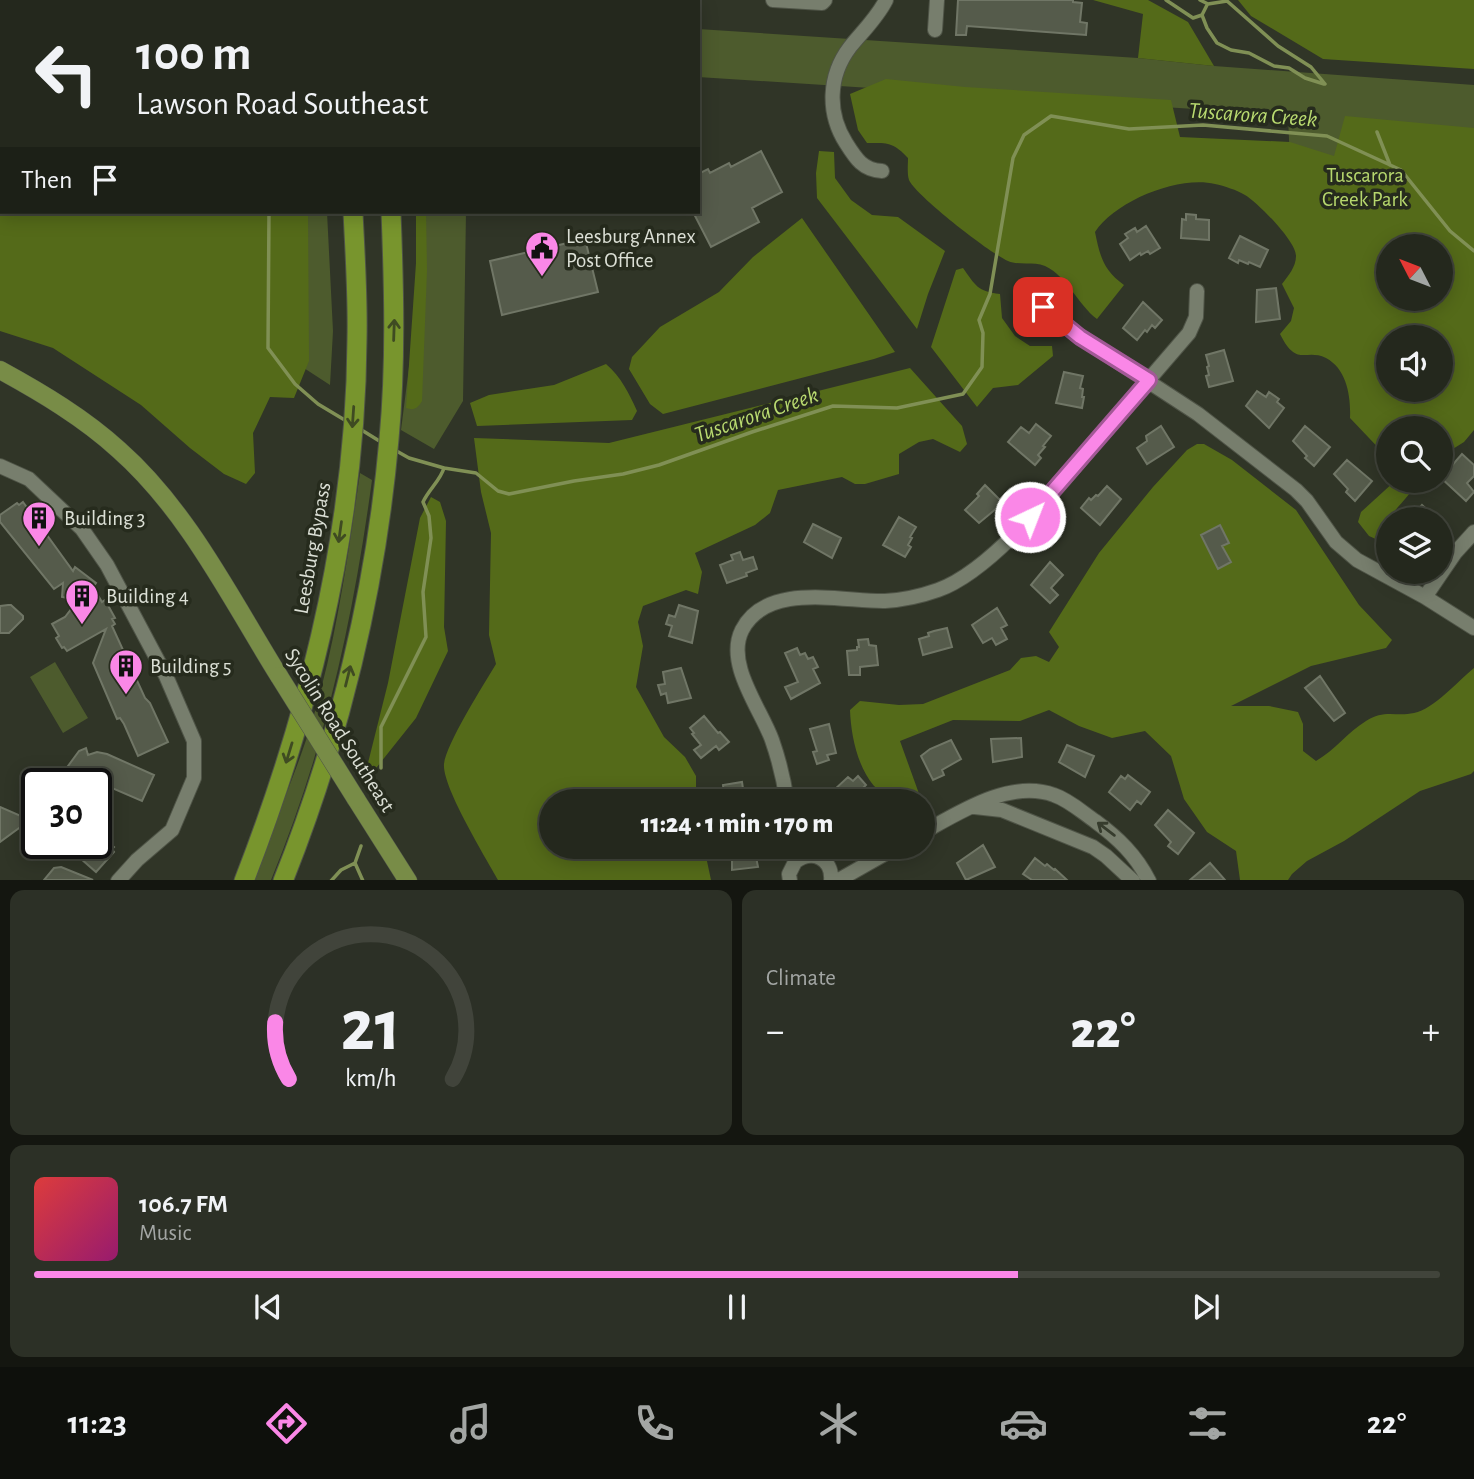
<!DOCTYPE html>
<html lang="en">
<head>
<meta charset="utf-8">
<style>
  body { margin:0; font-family:"Alegreya Sans",sans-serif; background:#2c3026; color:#f1f3f6; height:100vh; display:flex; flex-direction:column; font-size:26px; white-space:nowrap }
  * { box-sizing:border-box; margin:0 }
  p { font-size:23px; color:#a3a6a4 }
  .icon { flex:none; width:38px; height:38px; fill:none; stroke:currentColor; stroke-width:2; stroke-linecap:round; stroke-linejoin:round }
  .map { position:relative; height:880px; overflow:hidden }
  .details { display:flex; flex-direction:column; gap:10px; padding:10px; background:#141610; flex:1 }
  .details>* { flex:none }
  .hud { position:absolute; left:0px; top:0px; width:700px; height:214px; box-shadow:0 4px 18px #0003,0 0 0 2px #41443b; background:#24281d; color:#f1f3f6; overflow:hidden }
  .needle { width:46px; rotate:312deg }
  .controls { position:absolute; left:1376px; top:234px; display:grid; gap:14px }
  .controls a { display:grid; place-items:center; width:77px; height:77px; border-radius:50%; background:#24281d; box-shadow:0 4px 18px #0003,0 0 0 2px #41443b; font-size:35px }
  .speed { position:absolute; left:21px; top:768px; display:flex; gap:14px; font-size:35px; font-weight:700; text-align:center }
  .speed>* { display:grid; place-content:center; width:91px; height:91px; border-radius:50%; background:#24281d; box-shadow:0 4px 18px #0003,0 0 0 2px #41443b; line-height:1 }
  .speed .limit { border:4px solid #111; border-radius:10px; background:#fff; color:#111 }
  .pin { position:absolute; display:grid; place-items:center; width:60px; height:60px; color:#fff; margin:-30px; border-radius:14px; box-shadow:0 4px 10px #0006 }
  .me { position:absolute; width:77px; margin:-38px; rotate:43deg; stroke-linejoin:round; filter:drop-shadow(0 0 5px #0008) }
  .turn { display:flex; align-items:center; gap:24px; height:147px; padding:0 21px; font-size:32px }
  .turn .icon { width:91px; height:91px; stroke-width:2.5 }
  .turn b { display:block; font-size:49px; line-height:60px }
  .then { display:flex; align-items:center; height:66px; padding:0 21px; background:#0003; gap:14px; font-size:26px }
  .big { font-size:52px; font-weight:800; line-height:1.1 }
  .details .card { flex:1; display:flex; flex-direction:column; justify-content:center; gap:10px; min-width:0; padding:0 24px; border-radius:14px; background:#2c3026 }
  .details .dial { align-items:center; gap:0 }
  .dial svg { height:182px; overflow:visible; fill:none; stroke:#41443b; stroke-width:7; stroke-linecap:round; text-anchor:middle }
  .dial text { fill:#f1f3f6; stroke:none }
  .song { display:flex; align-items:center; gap:21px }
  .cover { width:84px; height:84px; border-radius:10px; background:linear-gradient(135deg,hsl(0 70% 55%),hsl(320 70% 35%)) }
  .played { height:7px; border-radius:4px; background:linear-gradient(90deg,#fa87e7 70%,#41443b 70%) }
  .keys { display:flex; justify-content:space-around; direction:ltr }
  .heat { display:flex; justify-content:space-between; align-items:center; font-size:38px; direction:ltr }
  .details .tiles { flex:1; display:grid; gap:10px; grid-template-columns:1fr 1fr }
  .card:last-child { grid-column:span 2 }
  .trip { position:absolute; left:539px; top:789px; width:396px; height:70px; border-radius:35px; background:#24281d; box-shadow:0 4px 18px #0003,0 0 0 2px #41443b; font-weight:800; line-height:70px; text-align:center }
  .tab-bar { display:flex; height:112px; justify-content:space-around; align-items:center; background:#0e100c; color:#a3a6a4 }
  .tab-bar .icon { width:49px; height:49px }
  .tab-bar .current { color:#fa87e7 }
  .tab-bar b { font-size:32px; color:#f1f3f6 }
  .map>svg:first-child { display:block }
</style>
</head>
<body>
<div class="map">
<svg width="1474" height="881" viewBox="0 0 1474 881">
  <rect width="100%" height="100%" fill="#303527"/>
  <path fill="#4d5b2d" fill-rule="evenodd" d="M0 0H295L306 2H2L0 66Z
    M698 29 1138 58 1214 66 1474 85V403L1388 429 1290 164 1288 115 698 77ZM1388 247H1440V299H1388ZM1388 338H1440V390H1388Z
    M287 212H327L333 331 330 385 287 357Z
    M419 212H466L463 401 434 449 401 430 419 288Z
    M360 473 372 480C353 620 325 749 271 880L251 881C273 826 297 772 314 715 337 636 348 555 360 473Z
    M55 662 88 718 63 733 30 677Z"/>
  <path fill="#546a19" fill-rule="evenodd" d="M1093 0H1148L1188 22 1214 66 1138 58 1143 14Z
    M1238 0H1474V69L1323 59 1251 16Z
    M886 79 965 87 1171 100 1180 137 1290 142 1334 156 1345 116 1474 128V430L1464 442 1440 457V429H1388V458L1350 418C1351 397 1347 369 1326 358 1305 348 1297 368 1280 334L1291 321 1294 308 1282 284C1288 276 1296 267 1296 256 1296 241 1258 203 1245 195 1237 190 1224 186 1215 184 1179 175 1115 201 1095 232 1100 256 1103 270 1124 285L1097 319C1078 305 1068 277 1045 266 1033 261 1019 266 1008 261 991 254 915 195 909 180 907 174 908 164 908 158 893 142 888 143 867 143L858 130 850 94ZM1388 247H1440V299H1388ZM1388 338H1440V390H1388Z
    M0 82 2 212H308L309 361 294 398 270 397 253 433 255 473 246 484 224 474 190 448 141 405 53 348 0 331Z
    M819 151 834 152 835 178 851 200 872 215 898 217 945 251 928 294 917 329 817 198 816 173Z
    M416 212H426L427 270 422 401C418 408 414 411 406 408L416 263Z
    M802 218 895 352 874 359 663 414 650 404 629 369 632 357 660 327 719 292 753 257Z
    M963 268C976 286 977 291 1000 294L1002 318 1015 336 1030 346H1052L1053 356 1018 385 993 388 977 407 931 347 956 270Z
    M606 364C621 377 629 393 637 411L632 420 477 426 470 403 489 395 554 385Z
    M910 368 962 426 967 444 960 452 933 439 919 442 899 454V474L865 484H855L842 477 778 490 770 513 755 525 695 553 702 572 698 594 686 590 643 606 638 622 643 646 636 687 664 737 685 757 696 776V801L551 802V847H704L711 880H498C486 858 442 787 444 764 446 744 484 684 496 664L489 635 491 533 481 492 474 438 609 443Z
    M1197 444H1204L1232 460 1296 510 1359 605 1392 640 1386 648 1311 666 1231 706H1269L1298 712 1303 724V751L1316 761C1335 750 1348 732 1366 721 1384 709 1396 717 1414 713 1434 709 1459 680 1474 668V771L1471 774 1420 791 1344 841 1307 861 1292 874 1288 880H1240L1236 851 1207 832 1184 799 1171 756 1145 731 1112 738 1079 726 1049 710 1020 721 953 720 900 741 922 802C913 801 902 803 894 800 861 788 851 740 850 710L860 701 899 705 923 704 1010 670 1021 658 1036 656 1049 662 1059 647 1049 632 1099 553 1153 487 1187 450Z
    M1395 481H1418C1406 503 1383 516 1380 541L1369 536 1358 522 1361 512Z
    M431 497 440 502 446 521 444 627 448 651 416 718 373 772 368 763 388 683 420 518Z"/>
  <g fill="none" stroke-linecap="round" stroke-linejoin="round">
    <path stroke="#809055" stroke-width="3.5" d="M88 0 89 2
      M1166 0 1193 18 1202 15 1207 5
      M1200 0 1208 4 1227 1 1278 46 1311 67 1325 84
      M1202 15 1207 28 1217 43 1231 50 1249 53 1274 66 1289 68 1305 78 1324 84
      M1377 132 1390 165
      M0 207H2
      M269 212 268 348 295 384 318 404 348 422
      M360 429 381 442
      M393 449 409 458 444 468 476 473 498 491 509 494 574 481 623 474 659 465 752 432 833 406 897 408 963 394 982 367 983 333 979 320 990 294 1013 158 1024 135 1051 116 1129 129 1203 125 1327 136 1401 170 1450 231 1474 251
      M381 768V727L426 637 423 592 431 538 429 516 423 502C429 489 440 481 444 468
      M355 863 363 881
      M331 881 341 870 355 863 361 846"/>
  </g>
  <path fill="#555b4b" stroke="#707666" stroke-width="2" d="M958 0H1073V2L1082 3 1080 22 1087 23 1086 35 967 26 966 35H956Z
    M761 151 782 192 752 208 759 222 711 247 693 212H698V174L708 169 710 173 729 163 731 167Z
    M1186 214 1196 215V219L1209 220V240L1181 238 1182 219 1186 220Z
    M1146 226 1160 248 1150 254 1148 251 1141 255 1140 253 1130 260 1120 244 1128 238 1125 234 1135 228 1137 232Z
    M1240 236 1268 250 1260 267 1249 262 1248 264 1239 260 1238 263 1229 258Z
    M585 239 598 292 502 315 490 261Z
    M1276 288 1280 319 1256 322 1257 290Z
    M1143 302 1162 320 1155 328 1152 325 1147 332 1145 330 1137 340 1123 328Z
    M1224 350 1233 381 1209 387 1206 376 1209 375 1207 367 1209 366 1206 355Z
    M1064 372 1083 376 1080 388 1083 389 1082 397H1084L1082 408 1056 403Z
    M1257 391 1266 397 1269 392 1279 399 1277 402 1284 408 1269 428 1246 406Z
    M1036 424 1051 436 1043 446 1045 447 1038 455 1041 458 1035 465 1008 442 1021 427 1029 433Z
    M1161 426 1174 447 1147 464 1137 448 1147 441 1146 436Z
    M1305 426 1330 447 1314 466 1305 458 1307 456 1293 441Z
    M1462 454 1474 465V476L1467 483 1474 492 1466 501 1440 477V463L1448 470Z
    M1347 460 1372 481 1355 501 1346 492 1348 489 1334 474Z
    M985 485 1003 503 979 523 965 510 979 496 977 494Z
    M1107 486 1121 499 1100 525 1081 508 1089 498 1091 500 1096 495 1098 496Z
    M23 502 73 571 75 567 96 583 93 587 102 602 105 600 115 618 112 619 115 624 112 626 145 698 150 703 168 742 138 756 124 724 120 718 117 719 93 663 106 629 67 651 64 647 62 648 56 638 59 636 52 624 65 617 78 600 62 597 63 583 54 589 0 522V515L17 503 19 505Z
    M1422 505 1438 520H1408Z
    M899 517 916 527 910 537 912 538 908 545 911 547 905 557 883 545Z
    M813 524 841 538 832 558 804 542Z
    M1220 525 1229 543 1222 546 1231 562 1218 569 1201 535Z
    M740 552 743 560 753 557 757 569 746 573 747 576 727 583 720 565 733 560 731 555Z
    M1050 562 1063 575 1051 588 1058 595 1050 603 1031 585Z
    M8 605H11L23 616V619L9 633H0V606Z
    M679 605 698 611 692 643 669 636 672 626 666 624 669 615 675 617Z
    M997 608 1007 625 1001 628 1007 639 996 645 992 638 983 643 972 625Z
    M947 628 952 647 923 655 919 639 929 636 928 633 934 631Z
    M868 639 869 645 876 646 878 665 860 667V675H849L847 651 857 650V647H859L858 640Z
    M797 648 800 655 805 653 808 659 813 657 818 667 813 669 820 683 791 699 785 687 798 682 785 653Z
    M681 668 691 698 668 703 666 693 661 695 658 685 665 684 663 672Z
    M1320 676 1345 713 1334 721 1305 688Z
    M704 716 718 733 720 732 729 742 719 750 716 746 701 758 694 750 701 745 692 734 694 733 690 728Z
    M829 724 836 753 827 755 829 760 817 764 813 752 817 751 810 729Z
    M1021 738 1022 757 993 762 991 739Z
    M951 740 961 759 942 770 944 775 933 780 921 756 930 749Z
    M1067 745 1094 756 1085 777 1059 762Z
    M86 748 88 755 97 752 107 754 154 775 142 801 89 778 88 781 60 777 79 751Z
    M1128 775 1150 792 1141 804 1137 801 1130 810 1109 792 1121 776 1125 779Z
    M858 776 866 785 862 789 869 797 864 802H844L834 790 848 777 853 781Z
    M742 782 745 802H725L723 785Z
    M0 807 30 820 0 842Z
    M1168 810 1194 833 1178 854 1168 846 1171 842 1155 825Z
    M96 831 114 847 112 849 114 852 96 872 64 844H96Z
    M983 845 995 867 966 880 957 863Z
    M732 847H754L758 867 732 870Z
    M1035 858 1045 866 1047 864 1054 870 1055 869 1067 880H1032L1023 874Z
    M1210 863 1225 880H1190Z
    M61 867 93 880H44L54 868Z"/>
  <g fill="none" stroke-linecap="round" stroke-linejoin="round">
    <g stroke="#4f5447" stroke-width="16">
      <path id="minor" d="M575 0 593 2
        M773 0 822 3 825 0
        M610 2 618 0
        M935 30 937 0
        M882 171C863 170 856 159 846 143 827 113 828 76 850 47 862 32 877 18 886 0
        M1043 307 1080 337 1198 414 1296 490 1307 501 1336 542 1357 560 1425 597 1474 628
        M0 466 29 479 82 529 107 565 166 676 194 741V778L172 830 137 860 118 881
        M1425 597 1455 553 1474 532
        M787 802C784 780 779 760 772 740 761 709 725 664 742 630 767 581 844 602 885 601 903 600 921 596 938 590 994 570 1063 481 1102 434 1131 400 1160 367 1189 333L1196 317 1197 291
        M975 807 1002 810 1093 847 1106 856 1133 881
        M922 833C960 812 1010 779 1054 795 1069 800 1082 812 1095 821 1118 838 1136 855 1149 881
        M817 856 839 847
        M790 881 789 874 795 862C812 849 833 858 831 881
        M837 881 897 847"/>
    </g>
    <g stroke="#4f5447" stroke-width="19">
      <path id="major" d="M0 370C42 393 84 418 119 450 188 511 231 599 279 676
        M356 799 408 881"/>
    </g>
    <g stroke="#4f5447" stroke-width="21">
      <path id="highway" d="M340 0V2
        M383 0V2
        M244 881C311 709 356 524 357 339 358 297 355 254 353 212
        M283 881C339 741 376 589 389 439 396 364 394 288 391 212"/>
    </g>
    <use href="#minor" stroke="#777e6d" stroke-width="14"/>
    <use href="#major" stroke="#788c47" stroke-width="18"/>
    <use href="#highway" stroke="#78952d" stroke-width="19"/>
    <g stroke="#4f5447" stroke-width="19" stroke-linecap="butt">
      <path id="major-bridge" d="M279 676 356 799"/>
    </g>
    <use href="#major-bridge" stroke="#788c47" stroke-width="18"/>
  </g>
  <defs><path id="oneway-shaft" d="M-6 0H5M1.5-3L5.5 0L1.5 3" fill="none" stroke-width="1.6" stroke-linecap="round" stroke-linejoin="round" transform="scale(1.75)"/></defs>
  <g stroke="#3f4b22">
    <use href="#oneway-shaft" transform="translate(394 330) rotate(-88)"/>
    <use href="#oneway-shaft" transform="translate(353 417) rotate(94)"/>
    <use href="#oneway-shaft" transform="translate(340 532) rotate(98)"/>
    <use href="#oneway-shaft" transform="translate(348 676) rotate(-76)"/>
    <use href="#oneway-shaft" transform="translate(289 753) rotate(107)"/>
  </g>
  <use stroke="#363c2d" href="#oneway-shaft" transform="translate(1106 829) rotate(-143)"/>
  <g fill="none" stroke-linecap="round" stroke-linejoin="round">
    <g stroke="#a25896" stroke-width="18">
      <path id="route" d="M1030 517 1149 380 1080 337 1043 307"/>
    </g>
    <use href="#route" stroke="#fa87e7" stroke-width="12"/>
  </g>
  <defs>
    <g id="civic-pin" transform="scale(1.75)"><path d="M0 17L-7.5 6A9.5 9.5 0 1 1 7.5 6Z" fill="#fa87e7" stroke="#262b1d"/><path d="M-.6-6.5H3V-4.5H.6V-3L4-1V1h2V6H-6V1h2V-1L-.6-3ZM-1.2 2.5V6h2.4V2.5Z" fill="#111"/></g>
    <g id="building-pin" transform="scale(1.75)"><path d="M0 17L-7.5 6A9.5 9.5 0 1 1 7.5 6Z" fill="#fa87e7" stroke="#262b1d"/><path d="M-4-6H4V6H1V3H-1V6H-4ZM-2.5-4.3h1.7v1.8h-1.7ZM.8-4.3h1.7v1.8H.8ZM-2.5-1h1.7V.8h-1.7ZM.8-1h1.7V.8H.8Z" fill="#111"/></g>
  </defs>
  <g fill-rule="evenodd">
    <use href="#civic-pin" x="542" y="248"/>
    <use href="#building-pin" x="39" y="518"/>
    <use href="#building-pin" x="82" y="596"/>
    <use href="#building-pin" x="126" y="666"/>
  </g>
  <g text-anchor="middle" stroke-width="7" stroke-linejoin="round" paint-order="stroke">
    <g font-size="21" fill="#b6d76d" stroke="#262b1d">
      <text x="1365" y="182">Tuscarora<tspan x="1365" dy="24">Creek Park</tspan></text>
    </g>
    <g font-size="21" fill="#dce0d6" stroke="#262b1d" text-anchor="start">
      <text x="566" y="243">Leesburg Annex<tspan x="566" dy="24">Post Office</tspan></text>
      <text x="64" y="525">Building 3</text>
      <text x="106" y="603">Building 4</text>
      <text x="150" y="673">Building 5</text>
    </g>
    <g font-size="21" fill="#dce0d6" stroke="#262b1d">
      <text transform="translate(312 548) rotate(-80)" y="7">Leesburg Bypass</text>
      <text transform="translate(340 730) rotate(58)" y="7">Sycolin Road Southeast</text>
    </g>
    <g font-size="23" font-style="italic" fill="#b9da70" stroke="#262b1d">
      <text transform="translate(1253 114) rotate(4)" y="8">Tuscarora Creek</text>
      <text transform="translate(756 414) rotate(-19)" y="8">Tuscarora Creek</text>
    </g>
  </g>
</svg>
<div class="controls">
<a><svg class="needle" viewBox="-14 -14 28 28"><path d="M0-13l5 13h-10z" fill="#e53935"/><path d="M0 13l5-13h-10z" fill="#a3a6a4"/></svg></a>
<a><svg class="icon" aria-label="sound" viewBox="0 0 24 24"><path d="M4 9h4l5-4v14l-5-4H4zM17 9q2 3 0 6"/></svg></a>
<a><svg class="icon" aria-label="search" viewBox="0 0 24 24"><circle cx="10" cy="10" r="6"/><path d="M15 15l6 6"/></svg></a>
<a><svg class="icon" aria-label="layers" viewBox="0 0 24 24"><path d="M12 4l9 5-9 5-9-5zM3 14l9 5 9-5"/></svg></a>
</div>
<div class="speed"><div class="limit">30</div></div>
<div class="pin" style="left:1043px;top:307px;background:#d93025"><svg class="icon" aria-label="arrive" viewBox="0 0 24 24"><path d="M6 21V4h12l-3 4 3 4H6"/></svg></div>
<svg class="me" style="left:1030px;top:517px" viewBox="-20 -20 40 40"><circle r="17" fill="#fa87e7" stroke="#fff" stroke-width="3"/><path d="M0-11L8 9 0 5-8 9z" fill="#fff"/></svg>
<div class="trip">11:24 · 1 min · 170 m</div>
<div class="hud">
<div class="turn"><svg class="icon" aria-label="left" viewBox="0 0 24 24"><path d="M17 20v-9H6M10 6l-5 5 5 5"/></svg><div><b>100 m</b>Lawson Road Southeast</div></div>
<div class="then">Then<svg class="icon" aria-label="arrive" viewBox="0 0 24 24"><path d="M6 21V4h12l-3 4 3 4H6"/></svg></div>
</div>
</div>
<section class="details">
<div class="tiles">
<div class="card dial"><svg viewBox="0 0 100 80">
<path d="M14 69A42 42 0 1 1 86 69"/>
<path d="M14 69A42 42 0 0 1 8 44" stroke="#fa87e7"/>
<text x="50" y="56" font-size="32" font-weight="700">21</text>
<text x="50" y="72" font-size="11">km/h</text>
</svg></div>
<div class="card"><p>Climate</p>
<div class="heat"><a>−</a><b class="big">22°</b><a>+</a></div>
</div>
<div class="card">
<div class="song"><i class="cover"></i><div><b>106.7 FM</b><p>Music</p></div></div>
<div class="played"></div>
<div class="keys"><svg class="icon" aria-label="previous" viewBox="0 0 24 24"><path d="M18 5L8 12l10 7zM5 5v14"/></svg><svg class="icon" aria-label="pause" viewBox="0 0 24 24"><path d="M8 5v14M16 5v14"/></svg><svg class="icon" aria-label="next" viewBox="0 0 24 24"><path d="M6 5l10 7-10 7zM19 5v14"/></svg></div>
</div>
</div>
</section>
<nav class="tab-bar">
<b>11:23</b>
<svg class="icon current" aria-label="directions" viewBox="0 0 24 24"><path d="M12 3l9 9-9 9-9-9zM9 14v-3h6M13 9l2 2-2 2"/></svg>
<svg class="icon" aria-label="music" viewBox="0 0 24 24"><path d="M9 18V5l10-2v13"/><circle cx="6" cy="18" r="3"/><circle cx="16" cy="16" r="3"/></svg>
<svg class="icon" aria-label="phone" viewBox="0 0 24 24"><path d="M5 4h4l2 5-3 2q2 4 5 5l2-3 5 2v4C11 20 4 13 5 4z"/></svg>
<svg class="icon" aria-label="climate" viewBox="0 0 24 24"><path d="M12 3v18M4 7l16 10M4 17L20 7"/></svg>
<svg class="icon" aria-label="car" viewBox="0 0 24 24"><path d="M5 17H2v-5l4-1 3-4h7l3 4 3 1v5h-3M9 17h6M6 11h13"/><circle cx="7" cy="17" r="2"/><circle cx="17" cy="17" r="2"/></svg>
<svg class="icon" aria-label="filters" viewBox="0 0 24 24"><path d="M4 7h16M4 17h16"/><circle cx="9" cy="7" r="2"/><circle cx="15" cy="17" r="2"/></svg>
<b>22°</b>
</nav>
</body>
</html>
